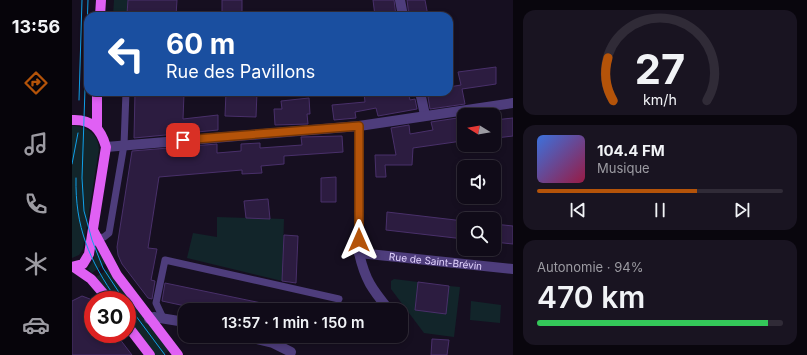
<!DOCTYPE html>
<html lang="fr">
<head>
<meta charset="utf-8">
<style>
  body { margin:0; font-family:Inter,sans-serif; background:#191421; color:#f1f3f6; height:100vh; display:flex; flex-direction:column; font-size:15px; white-space:nowrap }
  * { box-sizing:border-box; margin:0 }
  p { font-size:13px; color:#9c9ba2 }
  .icon { flex:none; width:22px; height:22px; fill:none; stroke:currentColor; stroke-width:2; stroke-linecap:round; stroke-linejoin:round }
  .map { position:relative; flex:1; overflow:hidden }
  .sheet { display:flex; flex-direction:column; gap:10px; padding:10px; background:#09060d; width:294px }
  .sheet>* { flex:none }
  .hud { position:absolute; left:12px; top:12px; width:369px; height:84px; border-radius:12px; box-shadow:0 2px 6px #0003,0 0 0 1px #302b37; background:#1a4fa0; color:#fff; overflow:hidden }
  .needle { width:26px; rotate:281deg }
  .fabs { position:absolute; left:385px; top:108px; display:grid; gap:8px }
  .fabs a { display:grid; place-items:center; width:44px; height:44px; border-radius:8px; background:#100b18; box-shadow:0 2px 6px #0003,0 0 0 1px #302b37; font-size:20px }
  .speed { position:absolute; left:12px; top:291px; display:flex; gap:8px; font-size:20px; font-weight:700; text-align:center }
  .speed>* { display:grid; place-content:center; width:52px; height:52px; border-radius:50%; background:#100b18; box-shadow:0 2px 6px #0003,0 0 0 1px #302b37; line-height:1 }
  .speed .limit { border:6px solid #d22; background:#fff; color:#111 }
  .pin { position:absolute; display:grid; place-items:center; width:34px; height:34px; color:#fff; margin:-17px; border-radius:8px; box-shadow:0 2px 6px #0006 }
  .me { position:absolute; width:44px; margin:-22px; rotate:0deg; stroke-linejoin:round; filter:drop-shadow(0 0 3px #0008) }
  .turn { display:flex; align-items:center; gap:14px; height:84px; padding:0 16px; font-size:18px }
  .turn .icon { width:52px; height:52px; stroke-width:2.5 }
  .turn b { display:block; font-size:28px; line-height:34px }
  .big { font-size:30px; font-weight:600; line-height:1.1 }
  .sheet .tile { flex:1; display:flex; flex-direction:column; justify-content:center; gap:6px; min-width:0; padding:0 14px; border-radius:12px; background:#191421 }
  .sheet .dial { align-items:center; gap:0 }
  .dial svg { height:104px; overflow:visible; fill:none; stroke:#302b37; stroke-width:7; stroke-linecap:round; text-anchor:middle }
  .dial text { fill:#f1f3f6; stroke:none }
  .song { display:flex; align-items:center; gap:12px }
  .cover { width:48px; height:48px; border-radius:6px; background:linear-gradient(135deg,hsl(220 70% 55%),hsl(340 70% 35%)) }
  .played { height:4px; border-radius:2px; background:linear-gradient(90deg,#b45309 65%,#302b37 65%) }
  .keys { display:flex; justify-content:space-around; direction:ltr }
  .charge { height:6px; border-radius:3px; background:linear-gradient(90deg,#34c759 94%,#302b37 0) }
  .trip { position:absolute; left:106px; top:303px; width:230px; height:40px; border-radius:12px; background:#100b18; box-shadow:0 2px 6px #0003,0 0 0 1px #302b37; font-weight:600; line-height:40px; text-align:center }
  main { display:flex; flex:1; min-height:0 }
  .tab-bar { display:flex; flex-direction:column; width:72px; justify-content:space-around; align-items:center; background:#06040a; color:#9c9ba2 }
  .tab-bar .icon { width:28px; height:28px }
  .tab-bar .active { color:#b45309 }
  .tab-bar b { font-size:18px; color:#f1f3f6 }
  .map>svg:first-child { display:block }
</style>
</head>
<body>
<main>
<nav class="tab-bar">
<b>13:56</b>
<svg class="icon active" aria-label="directions" viewBox="0 0 24 24"><path d="M12 3l9 9-9 9-9-9zM9 14v-3h6M13 9l2 2-2 2"/></svg>
<svg class="icon" aria-label="music" viewBox="0 0 24 24"><path d="M9 18V5l10-2v13"/><circle cx="6" cy="18" r="3"/><circle cx="16" cy="16" r="3"/></svg>
<svg class="icon" aria-label="phone" viewBox="0 0 24 24"><path d="M5 4h4l2 5-3 2q2 4 5 5l2-3 5 2v4C11 20 4 13 5 4z"/></svg>
<svg class="icon" aria-label="climate" viewBox="0 0 24 24"><path d="M12 3v18M4 7l16 10M4 17L20 7"/></svg>
<svg class="icon" aria-label="car" viewBox="0 0 24 24"><path d="M5 17H2v-5l4-1 3-4h7l3 4 3 1v5h-3M9 17h6M6 11h13"/><circle cx="7" cy="17" r="2"/><circle cx="17" cy="17" r="2"/></svg>
</nav>
<div class="map">
<svg width="441" height="355" viewBox="0 0 441 355">
  <rect width="100%" height="100%" fill="#160f20"/>
  <path fill="#12252a" d="M42 0H56L55 14H70V16H41Z
    M0 126C15 126 26 134 27 149L11 249 7 255 0 258Z
    M145 217 212 219 210 281 115 258 121 233 145 237Z
    M25 242 34 263 20 273 16 269 21 261Z
    M38 268 60 303 97 351 91 355H82L55 318V300H41L24 277Z
    M322 279 346 282 343 310 373 313 377 286 388 287 382 337 352 333 319 289V281Z
    M399 301 429 305 428 323 398 320Z"/>
  <path fill="#2c1c40" stroke="#49306a" d="M56 0H105L104 16 55 14Z
    M150 0H170V15L150 14Z
    M301 0H322L324 16H303Z
    M335 0H353L356 16H337Z
    M424 67V84L390 89 393 104 358 109 356 97 365 95 364 92H377V87L389 85 386 72Z
    M63 92H93L112 94 111 119 146 115V130L62 138Z
    M154 92H185L184 117 153 116Z
    M298 92H336L338 100 343 99 345 109 306 116 304 108 283 112 284 118 262 120 260 105 293 102 292 93Z
    M237 98 238 114H235L236 124 203 125 202 109H210L209 101Z
    M392 117V136H390V141L341 148 340 165H313L314 177H304L303 155H324L319 128 337 125 338 134 361 130 359 122Z
    M441 118V136L424 138V134H422V120Z
    M270 136 271 152 212 156V164L189 166 190 173 170 174V170L87 177 76 248 85 249 79 280 83 281 80 299 76 298 50 264 46 255 45 247 60 151 145 144V153L169 151V144L188 143V148L230 145 229 137Z
    M264 177V202H249V178Z
    M196 199 198 219 174 218 172 201Z
    M315 212 392 221V239L314 230Z
    M422 224 441 226V244L422 242Z
    M212 235 226 236 224 283 210 281Z
    M346 282 377 286 374 314 343 310Z
    M93 283 199 305V310H132L90 301Z
    M10 296 18 299 21 303V334H44L60 355H0V301Z
    M360 339 377 340 375 355H359Z"/>
  <g fill="none" stroke-linecap="round" stroke-linejoin="round">
    <path stroke="#4e3d7c" stroke-width="7" d="M25 238 32 237 37 233 52 145 54 92
      M91 318 84 303 93 260 267 299"/>
    <g stroke="#4e3d7c" stroke-width="10">
      <path d="M328 0 331 16"/>
      <path d="M348 92 353 115"/>
      <path d="M287 126V253C293 280 300 289 317 310"/>
      <path d="M34 147 287 126 441 103"/>
      <path id="s1" d="M287 253 441 269"/>
      <path d="M77 319 82 317 113 322"/>
      <path d="M329 326 332 330"/>
      <path d="M172 336 201 343 219 352"/>
    </g>
    <path stroke="#e060f4" stroke-width="10" d="M28 16 29 0
      M25 92V128
      M0 120C20 119 29 129 34 147L17 254 11 264 0 267
      M21 230 45 275 106 355
      M3 268 19 279 37 300
      M55 325 78 355"/>
    <path stroke="#10a0e9" stroke-width="1" d="M16 0 10 178 12 211 20 240 31 268 52 300
      M7 100 10 0
      M0 164 6 133
      M4 178C3 227 17 260 45 300
      M55 304 93 355"/>
  </g>
  <g fill="none" stroke-linecap="round" stroke-linejoin="round">
    <g stroke="#753606" stroke-width="10">
      <path id="route" d="M111 140 287 126V240"/>
    </g>
    <use href="#route" stroke="#b45309" stroke-width="7"/>
  </g>
  <g text-anchor="middle" stroke-width="4" stroke-linejoin="round" paint-order="stroke">
    <g font-size="10" fill="#e0d1fc" stroke="#160f20">
      <text dy="4" stroke="none"><textPath href="#s1" startOffset="77">Rue de Saint-Brévin</textPath></text>
    </g>
  </g>
</svg>
<div class="fabs">
<a><svg class="needle" viewBox="-14 -14 28 28"><path d="M0-13l5 13h-10z" fill="#e53935"/><path d="M0 13l5-13h-10z" fill="#9c9ba2"/></svg></a>
<a><svg class="icon" aria-label="sound" viewBox="0 0 24 24"><path d="M4 9h4l5-4v14l-5-4H4zM17 9q2 3 0 6"/></svg></a>
<a><svg class="icon" aria-label="search" viewBox="0 0 24 24"><circle cx="10" cy="10" r="6"/><path d="M15 15l6 6"/></svg></a>
</div>
<div class="speed"><div class="limit">30</div></div>
<div class="pin" style="left:111px;top:140px;background:#d93025"><svg class="icon" aria-label="arrive" viewBox="0 0 24 24"><path d="M6 21V4h12l-3 4 3 4H6"/></svg></div>
<svg class="me" style="left:287px;top:240px" viewBox="-20 -20 40 40"><path d="M0-17L14 15 0 8-14 15z" fill="#b45309" stroke="#fff" stroke-width="4"/></svg>
<div class="trip">13:57 · 1 min · 150 m</div>
<div class="hud">
<div class="turn"><svg class="icon" aria-label="left" viewBox="0 0 24 24"><path d="M17 20v-9H6M10 6l-5 5 5 5"/></svg><div><b>60 m</b>Rue des Pavillons</div></div>
</div>
</div>
<section class="sheet">
<div class="tile dial"><svg viewBox="0 0 100 80">
<path d="M14 69A42 42 0 1 1 86 69"/>
<path d="M14 69A42 42 0 0 1 10 36" stroke="#b45309"/>
<text x="50" y="56" font-size="32" font-weight="700">27</text>
<text x="50" y="72" font-size="11">km/h</text>
</svg></div>
<div class="tile">
<div class="song"><i class="cover"></i><div><b>104.4 FM</b><p>Musique</p></div></div>
<div class="played"></div>
<div class="keys"><svg class="icon" aria-label="previous" viewBox="0 0 24 24"><path d="M18 5L8 12l10 7zM5 5v14"/></svg><svg class="icon" aria-label="pause" viewBox="0 0 24 24"><path d="M8 5v14M16 5v14"/></svg><svg class="icon" aria-label="next" viewBox="0 0 24 24"><path d="M6 5l10 7-10 7zM19 5v14"/></svg></div>
</div>
<div class="tile"><p>Autonomie · 94%</p><b class="big">470 km</b><div class="charge"></div></div>
</section>
</main>
</body>
</html>
